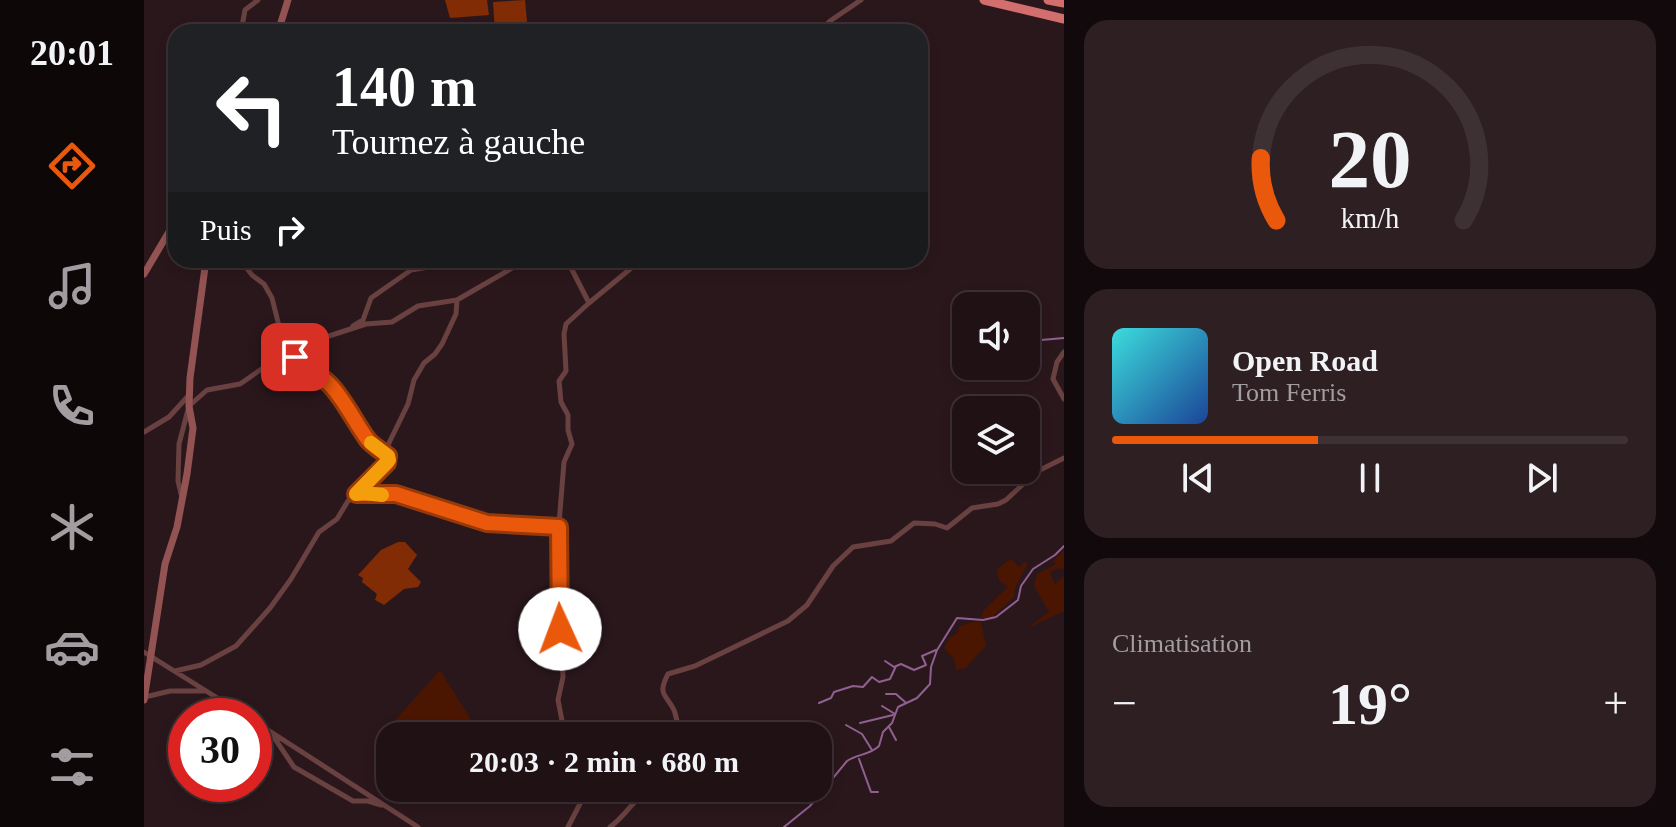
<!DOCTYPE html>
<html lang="fr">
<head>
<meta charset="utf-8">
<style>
  body { margin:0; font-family:Georgia,serif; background:#2d1f22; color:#f1f3f6; height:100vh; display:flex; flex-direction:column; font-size:30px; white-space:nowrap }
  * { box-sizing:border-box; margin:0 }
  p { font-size:26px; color:#a29da0 }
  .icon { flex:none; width:44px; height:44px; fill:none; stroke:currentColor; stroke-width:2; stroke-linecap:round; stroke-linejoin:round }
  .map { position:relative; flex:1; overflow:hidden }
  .panel { display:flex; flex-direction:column; gap:20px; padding:20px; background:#12090c; width:612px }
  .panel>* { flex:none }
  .banner { position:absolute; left:24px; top:24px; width:760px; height:244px; border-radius:24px; box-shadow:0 4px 12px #0003,0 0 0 2px #3d3134; background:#202124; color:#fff; overflow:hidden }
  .fabs { position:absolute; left:808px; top:292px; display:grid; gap:16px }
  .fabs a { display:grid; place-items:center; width:88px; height:88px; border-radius:16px; background:#201115; box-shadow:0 4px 12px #0003,0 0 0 2px #3d3134; font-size:40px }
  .speed { position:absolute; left:24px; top:698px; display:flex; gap:16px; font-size:40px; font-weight:700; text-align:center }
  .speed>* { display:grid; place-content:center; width:104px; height:104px; border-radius:50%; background:#201115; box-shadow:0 4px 12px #0003,0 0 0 2px #3d3134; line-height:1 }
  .speed .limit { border:12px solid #d22; background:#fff; color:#111 }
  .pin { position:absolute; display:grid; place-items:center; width:68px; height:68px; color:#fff; margin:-34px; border-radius:16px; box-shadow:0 4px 12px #0006 }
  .me { position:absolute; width:88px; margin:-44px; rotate:358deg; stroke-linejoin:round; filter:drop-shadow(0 0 6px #0008) }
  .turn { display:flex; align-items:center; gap:28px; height:168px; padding:0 32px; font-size:36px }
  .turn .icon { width:104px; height:104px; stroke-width:2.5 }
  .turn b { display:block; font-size:56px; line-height:68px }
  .then { display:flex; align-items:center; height:76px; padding:0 32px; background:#0003; gap:16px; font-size:30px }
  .big { font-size:60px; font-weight:800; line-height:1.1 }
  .panel .widget { flex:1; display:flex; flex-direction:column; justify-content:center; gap:12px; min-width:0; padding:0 28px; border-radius:24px; background:#2d1f22 }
  .panel .dial { align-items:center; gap:0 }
  .dial svg { height:208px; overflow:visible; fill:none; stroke:#3d3134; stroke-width:7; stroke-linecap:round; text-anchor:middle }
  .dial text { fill:#f1f3f6; stroke:none }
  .song { display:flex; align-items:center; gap:24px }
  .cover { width:96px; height:96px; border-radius:12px; background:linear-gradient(135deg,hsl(180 70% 55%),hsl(220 70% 35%)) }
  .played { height:8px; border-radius:4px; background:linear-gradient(90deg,#ea580c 40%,#3d3134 40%) }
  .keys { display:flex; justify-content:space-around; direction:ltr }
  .heat { display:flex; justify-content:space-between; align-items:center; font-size:44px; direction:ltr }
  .trip { position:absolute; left:232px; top:722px; width:456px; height:80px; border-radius:24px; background:#201115; box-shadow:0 4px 12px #0003,0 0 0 2px #3d3134; font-weight:800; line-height:80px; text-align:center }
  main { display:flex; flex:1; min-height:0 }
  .dock { display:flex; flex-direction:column; width:144px; justify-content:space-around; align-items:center; background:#0d0708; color:#a29da0 }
  .dock .icon { width:56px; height:56px }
  .dock .active { color:#ea580c }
  .dock b { font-size:36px; color:#f1f3f6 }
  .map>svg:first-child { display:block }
</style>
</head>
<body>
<main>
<nav class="dock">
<b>20:01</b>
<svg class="icon active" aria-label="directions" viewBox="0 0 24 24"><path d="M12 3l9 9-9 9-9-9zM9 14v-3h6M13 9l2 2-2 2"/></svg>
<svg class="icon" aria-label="music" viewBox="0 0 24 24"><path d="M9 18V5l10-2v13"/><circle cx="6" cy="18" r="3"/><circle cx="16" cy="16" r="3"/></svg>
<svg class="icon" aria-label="phone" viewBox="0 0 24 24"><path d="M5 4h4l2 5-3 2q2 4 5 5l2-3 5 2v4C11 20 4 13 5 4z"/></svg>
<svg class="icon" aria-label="climate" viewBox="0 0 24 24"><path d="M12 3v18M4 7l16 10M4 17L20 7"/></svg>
<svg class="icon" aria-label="car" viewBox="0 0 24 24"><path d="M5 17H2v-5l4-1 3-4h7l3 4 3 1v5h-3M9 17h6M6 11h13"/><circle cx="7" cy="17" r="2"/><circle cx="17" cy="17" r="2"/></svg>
<svg class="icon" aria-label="filters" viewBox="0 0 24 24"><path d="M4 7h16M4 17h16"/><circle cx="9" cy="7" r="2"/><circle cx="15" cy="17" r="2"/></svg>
</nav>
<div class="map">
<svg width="920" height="827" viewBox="0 0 920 827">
  <rect width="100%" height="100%" fill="#2a171c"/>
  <path fill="#4b1601" d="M920 550V569L913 568 906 573 911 584 920 576V611L882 629 905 612 890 586 893 574 911 565 910 560Z
    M867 559 875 567 882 561 883 565 871 588 870 597 847 618H837L840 610 864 587 855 580 853 569Z
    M827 622H837L842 646 821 668 812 670 810 659 800 648 805 638 813 634 815 627Z
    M296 670 337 736 287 735 268 721 250 736 240 733Z"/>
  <path fill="#822c05" d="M301 0H343L345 15 306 18Z
    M381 0 384 32H351L349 2Z
    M254 542H261L273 555 264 569 277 582 274 587 260 589 240 605 231 600 233 594 218 582 219 578 214 575 237 550Z"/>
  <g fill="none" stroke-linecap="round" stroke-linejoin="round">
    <path stroke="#8f6091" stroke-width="2" d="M882 338 897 340 920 338
      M741 661 750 667 757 664 770 670 782 665 778 656 792 650
      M742 694H752L761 702
      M675 703 687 698 690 692 709 686 719 687 728 677 735 682 746 679 752 666
      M738 706 751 714
      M716 723 749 715
      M702 725 718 734 728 750
      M745 727 752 740
      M715 759 727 792H734
      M640 827 666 806 703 761C713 754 726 755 735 746L739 732 748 723 754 707 773 698 786 684 787 667 793 650 813 618 839 620 852 617 874 600 877 586 889 569 911 555 920 546"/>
    <path stroke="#694140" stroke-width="5" d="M97 32 101 10 114 0
      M676 32 686 21 717 0
      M96 260 108 275 120 284 128 298 137 334 155 369C189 371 206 417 225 440 230 447 238 451 244 456
      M445 303 497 260
      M209 326 219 320 227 298 267 270 291 266 298 260
      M920 352 913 362 909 379 920 399
      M0 432 25 417 45 395
      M37 494 34 481 35 444 45 406 63 390 96 384 148 348 222 324 248 322 274 306 313 300 382 260
      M213 494 245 460 244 445 264 404 270 380 280 363 291 354 298 344 312 314 313 300
      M0 652 102 716
      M31 671 57 665 92 646 126 608 147 579 175 532 193 519 204 501 212 494H252L343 523 415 527
      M1 697 26 691H62
      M110 721 274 827
      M129 736 150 767 209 801H224L237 805
      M421 736 414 700 419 677 413 548 420 462 428 444 424 430V415L417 402 415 381 422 371 420 334 422 324 445 303 423 260
      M536 736C534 728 533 718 530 710 522 694 513 695 524 674L551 666 644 621 663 605 689 566 709 547 747 541 770 523 791 524 803 528 828 508 854 504 862 500 892 472 920 458
      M424 827 440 796V788
      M466 827C482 816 490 798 507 788"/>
    <path stroke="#935353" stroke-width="7" d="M134 32 144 0
      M0 274 32 220
      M0 700 21 564 33 527 43 474 49 428 45 406 46 378 62 260"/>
    <path stroke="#d26e6e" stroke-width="9" d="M840 0 920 19
      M904 0 920 3"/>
  </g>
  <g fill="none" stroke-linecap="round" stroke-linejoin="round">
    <g stroke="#983908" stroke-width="20">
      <path id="route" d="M151 357 155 369C189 370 206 417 224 440 230 447 238 451 244 456L243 463 212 494H252L343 523 415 527 416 629"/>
    </g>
    <use href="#route" stroke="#ea580c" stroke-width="14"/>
    <path stroke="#f59e0b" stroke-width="14" d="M227 443 244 456 245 460 212 494 220 493 238 495"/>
  </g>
</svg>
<div class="fabs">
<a><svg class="icon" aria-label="sound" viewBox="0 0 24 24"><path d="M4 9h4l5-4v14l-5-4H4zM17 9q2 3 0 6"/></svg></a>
<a><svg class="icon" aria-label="layers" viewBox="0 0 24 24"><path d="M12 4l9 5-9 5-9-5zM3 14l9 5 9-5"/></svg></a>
</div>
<div class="speed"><div class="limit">30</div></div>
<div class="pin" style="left:151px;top:357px;background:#d93025"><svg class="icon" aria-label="arrive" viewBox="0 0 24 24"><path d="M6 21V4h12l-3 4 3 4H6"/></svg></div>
<svg class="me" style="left:416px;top:629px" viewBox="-20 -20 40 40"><circle r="19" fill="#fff"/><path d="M0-13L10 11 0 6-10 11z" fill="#ea580c"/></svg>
<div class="trip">20:03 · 2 min · 680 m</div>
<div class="banner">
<div class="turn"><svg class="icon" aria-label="left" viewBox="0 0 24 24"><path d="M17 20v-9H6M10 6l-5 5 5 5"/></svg><div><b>140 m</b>Tournez à gauche</div></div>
<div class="then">Puis<svg class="icon" aria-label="right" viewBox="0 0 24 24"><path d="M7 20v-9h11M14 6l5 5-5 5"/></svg></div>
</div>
</div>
<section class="panel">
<div class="widget dial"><svg viewBox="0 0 100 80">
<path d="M14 69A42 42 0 1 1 86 69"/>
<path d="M14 69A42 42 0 0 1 8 45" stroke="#ea580c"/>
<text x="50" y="56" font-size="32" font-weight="700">20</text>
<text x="50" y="72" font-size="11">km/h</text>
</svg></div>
<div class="widget">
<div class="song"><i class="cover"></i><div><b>Open Road</b><p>Tom Ferris</p></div></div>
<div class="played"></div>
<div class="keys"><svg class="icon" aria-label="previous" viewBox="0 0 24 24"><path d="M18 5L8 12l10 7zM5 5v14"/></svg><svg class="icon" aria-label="pause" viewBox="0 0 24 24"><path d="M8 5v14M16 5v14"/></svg><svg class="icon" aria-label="next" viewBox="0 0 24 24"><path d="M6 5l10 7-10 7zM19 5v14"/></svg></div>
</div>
<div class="widget"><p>Climatisation</p>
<div class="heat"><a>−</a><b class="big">19°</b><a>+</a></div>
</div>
</section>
</main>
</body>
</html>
